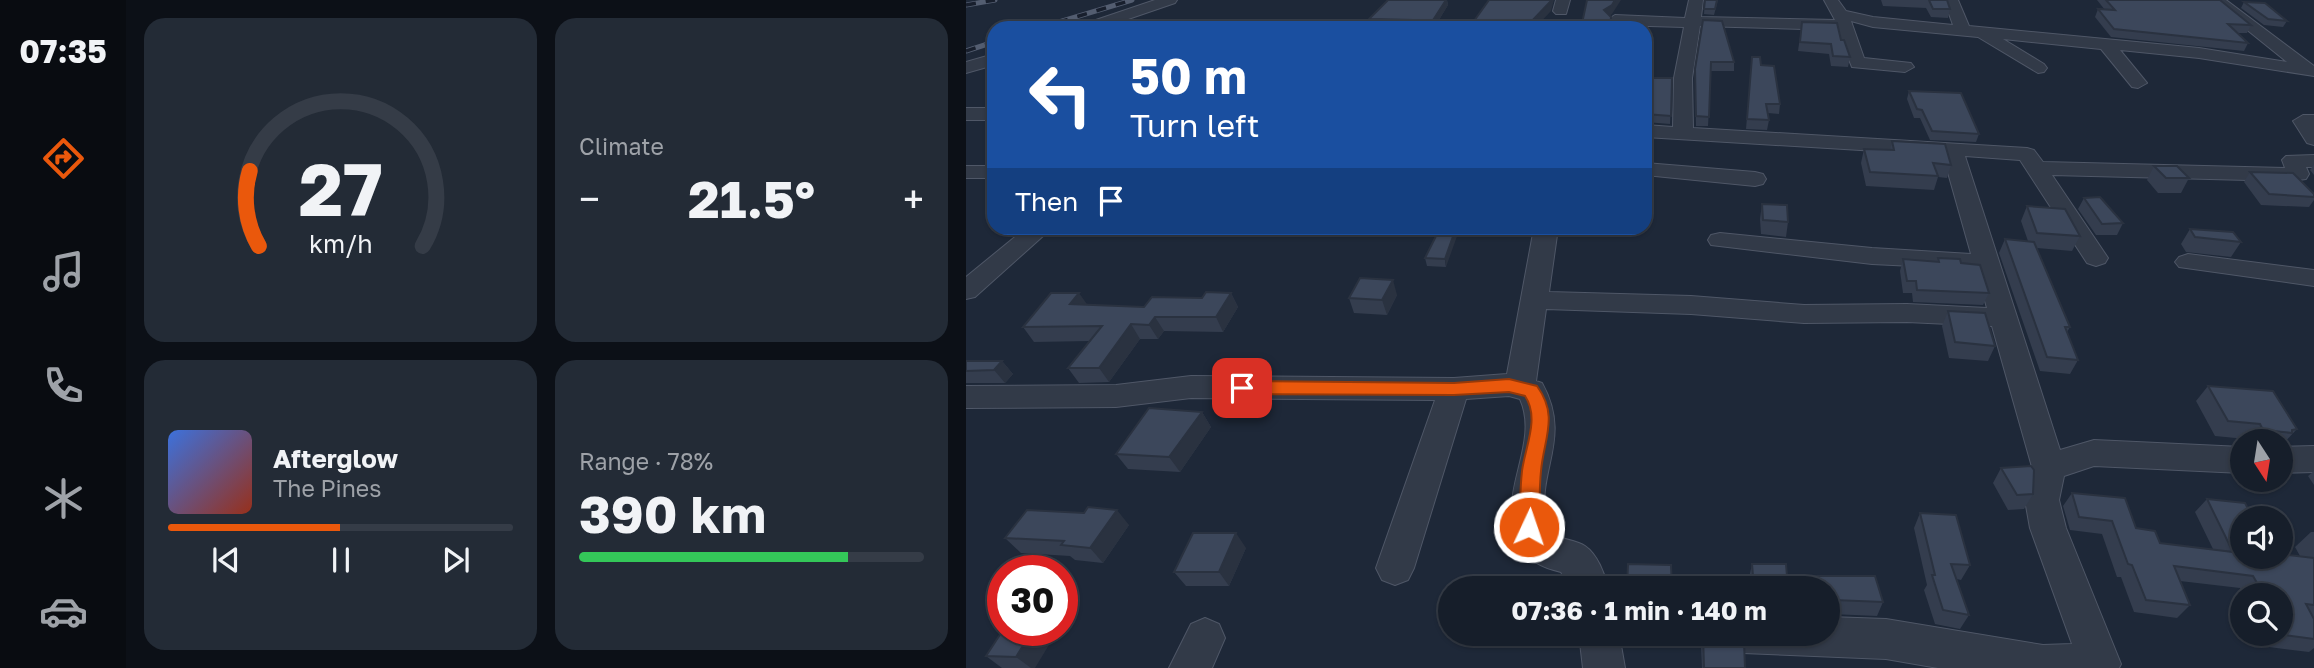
<!DOCTYPE html>
<html lang="en">
<head>
<meta charset="utf-8">
<style>
  body { margin:0; font-family:"Golos Text",sans-serif; background:#232b36; color:#f1f3f6; height:100vh; display:flex; flex-direction:column; font-size:26px; white-space:nowrap }
  * { box-sizing:border-box; margin:0 }
  p { font-size:23px; color:#9ea2a8 }
  .icon { flex:none; width:38px; height:38px; fill:none; stroke:currentColor; stroke-width:2; stroke-linecap:round; stroke-linejoin:round }
  .map { position:relative; flex:1; overflow:hidden }
  .drawer { display:flex; flex-direction:column; gap:18px; padding:18px; background:#0c1017; width:840px }
  .drawer>* { flex:none }
  .banner { position:absolute; left:21px; top:21px; width:665px; height:214px; border-radius:21px; box-shadow:0 2px 5px #0004,0 0 0 2px #353c47; background:#1a4fa0; color:#fff; overflow:hidden }
  .needle { width:46px; rotate:168deg }
  .buttons { position:absolute; left:1264px; top:429px; display:grid; gap:14px }
  .buttons a { display:grid; place-items:center; width:63px; height:63px; border-radius:50%; background:#161e2a; box-shadow:0 2px 5px #0004,0 0 0 2px #353c47; font-size:35px }
  .speed { position:absolute; left:21px; top:555px; display:flex; gap:14px; font-size:35px; font-weight:700; text-align:center }
  .speed>* { display:grid; place-content:center; width:91px; height:91px; border-radius:50%; background:#161e2a; box-shadow:0 2px 5px #0004,0 0 0 2px #353c47; line-height:1 }
  .speed .limit { border:10px solid #d22; background:#fff; color:#111 }
  .pin { position:absolute; display:grid; place-items:center; width:60px; height:60px; color:#fff; margin:-30px; border-radius:14px; box-shadow:0 4px 10px #0006 }
  .me { position:absolute; width:77px; margin:-38px; rotate:3deg; stroke-linejoin:round; filter:drop-shadow(0 0 5px #0008) }
  .turn { display:flex; align-items:center; gap:24px; height:147px; padding:0 28px; font-size:32px }
  .turn .icon { width:91px; height:91px; stroke-width:2.5 }
  .turn b { display:block; font-size:49px; line-height:60px }
  .then { display:flex; align-items:center; height:66px; padding:0 28px; background:#0003; gap:14px; font-size:26px }
  .big { font-size:52px; font-weight:700; line-height:1.1 }
  .drawer .widget { flex:1; display:flex; flex-direction:column; justify-content:center; gap:10px; min-width:0; padding:0 24px; border-radius:21px; background:#232b36 }
  .drawer .dial { align-items:center; gap:0 }
  .dial svg { height:182px; overflow:visible; fill:none; stroke:#353c47; stroke-width:7; stroke-linecap:round; text-anchor:middle }
  .dial text { fill:#f1f3f6; stroke:none }
  .song { display:flex; align-items:center; gap:21px }
  .cover { width:84px; height:84px; border-radius:10px; background:linear-gradient(135deg,hsl(220 70% 55%),hsl(10 70% 35%)) }
  .played { height:7px; border-radius:4px; background:linear-gradient(90deg,#ea580c 50%,#353c47 50%) }
  .keys { display:flex; justify-content:space-around; direction:ltr }
  .heat { display:flex; justify-content:space-between; align-items:center; font-size:38px; direction:ltr }
  .charge { height:10px; border-radius:5px; background:linear-gradient(90deg,#34c759 78%,#353c47 0) }
  .drawer .tiles { flex:1; display:grid; gap:18px; grid-template-columns:repeat(2,1fr) }
  .trip { position:absolute; left:472px; top:576px; width:402px; height:70px; border-radius:35px; background:#161e2a; box-shadow:0 2px 5px #0004,0 0 0 2px #353c47; font-weight:700; line-height:70px; text-align:center }
  main { display:flex; flex:1; min-height:0 }
  .tabs { display:flex; flex-direction:column; width:126px; justify-content:space-around; align-items:center; background:#090c11; color:#9ea2a8 }
  .tabs .icon { width:49px; height:49px }
  .tabs .selected { color:#ea580c }
  .tabs b { font-size:32px; color:#f1f3f6 }
  .map>svg:first-child { display:block }
</style>
</head>
<body>
<main>
<nav class="tabs">
<b>07:35</b>
<svg class="icon selected" aria-label="directions" viewBox="0 0 24 24"><path d="M12 3l9 9-9 9-9-9zM9 14v-3h6M13 9l2 2-2 2"/></svg>
<svg class="icon" aria-label="music" viewBox="0 0 24 24"><path d="M9 18V5l10-2v13"/><circle cx="6" cy="18" r="3"/><circle cx="16" cy="16" r="3"/></svg>
<svg class="icon" aria-label="phone" viewBox="0 0 24 24"><path d="M5 4h4l2 5-3 2q2 4 5 5l2-3 5 2v4C11 20 4 13 5 4z"/></svg>
<svg class="icon" aria-label="climate" viewBox="0 0 24 24"><path d="M12 3v18M4 7l16 10M4 17L20 7"/></svg>
<svg class="icon" aria-label="car" viewBox="0 0 24 24"><path d="M5 17H2v-5l4-1 3-4h7l3 4 3 1v5h-3M9 17h6M6 11h13"/><circle cx="7" cy="17" r="2"/><circle cx="17" cy="17" r="2"/></svg>
</nav>
<section class="drawer">
<div class="tiles">
<div class="widget dial"><svg viewBox="0 0 100 80">
<path d="M14 69A42 42 0 1 1 86 69"/>
<path d="M14 69A42 42 0 0 1 10 36" stroke="#ea580c"/>
<text x="50" y="56" font-size="32" font-weight="700">27</text>
<text x="50" y="72" font-size="11">km/h</text>
</svg></div>
<div class="widget"><p>Climate</p>
<div class="heat"><a>−</a><b class="big">21.5°</b><a>+</a></div>
</div>
<div class="widget">
<div class="song"><i class="cover"></i><div><b>Afterglow</b><p>The Pines</p></div></div>
<div class="played"></div>
<div class="keys"><svg class="icon" aria-label="previous" viewBox="0 0 24 24"><path d="M18 5L8 12l10 7zM5 5v14"/></svg><svg class="icon" aria-label="pause" viewBox="0 0 24 24"><path d="M8 5v14M16 5v14"/></svg><svg class="icon" aria-label="next" viewBox="0 0 24 24"><path d="M6 5l10 7-10 7zM19 5v14"/></svg></div>
</div>
<div class="widget"><p>Range · 78%</p><b class="big">390 km</b><div class="charge"></div></div>
</div>
</section>
<div class="map">
<svg width="1348" height="668" viewBox="0 0 1348 668">
  <rect width="100%" height="100%" fill="#1e2838"/>
  <g fill="none" stroke-linecap="round" stroke-linejoin="round">
    <g stroke="#4f5767" stroke-width="2">
      <path id="minor" d="M189 0H211L209 3 136 28H113L115 25Z
        M590 0H604L600 14H590L587 11Z
        M723 0H737L735 17 869 20 858 0H872L880 11 907 17 987 25 978 0H992L1003 26 1233 48 1321 62 1244 0H1260L1348 66V76L1233 58 1154 50 1181 83 1172 88 1166 87 1135 49 1037 39 1078 64 1081 68 1078 72 1072 73 1012 37 907 27 885 21 898 58 945 63 948 67 939 72 886 67 871 30 734 26 726 78 727 128 1061 148 1068 150 1077 162 1319 168 1316 160 1320 156 1348 155V167H1340L1343 174 1340 179 1325 181 1086 175 1142 258 1139 263 1130 266 1121 263 1054 160 999 156 1094 450 1128 440 1276 447V473L1128 466 1098 476 1093 500 1100 528 1155 664 1153 668H972L920 659 777 653 763 648 757 634H863V617L920 619 1077 645 1106 644 1064 528 1059 500 1066 467 1026 326 941 322 838 323 725 314 580 309 570 381 576 383C607 439 570 470 580 521 585 542 605 537 619 546 631 554 639 574 642 588H604L595 572C575 567 563 562 553 542 528 496 575 445 554 399L543 396 500 399 448 568 442 580 429 585 416 580 410 568 469 400 225 398 150 407 0 408V386L150 385 225 376 488 378 541 374 568 228H592L583 292 725 296 838 305 941 304 1021 308 1010 269 906 264 745 245 742 240 745 235 754 233 906 248 1005 254 977 155 679 137V125L707 127 708 78 718 27 649 25 641 20 649 15 719 18Z
        M28 54V65L0 73V62Z
        M0 108H28V120H0Z
        M1337 115H1348V145L1341 143 1327 121Z
        M679 163 789 172 797 174 800 179 797 184 789 186 679 175Z
        M0 166H28V178H0Z
        M60 228H86L9 297 0 299V277Z
        M1222 254 1348 270V286L1213 267 1209 262 1213 257Z
        M1348 446V472L1314 473V447Z
        M239 618 253 624 259 638 246 668H203L225 624Z
        M613 634H653L659 668H617Z"/>
    </g>
    <use href="#minor" fill="#323a48" fill-rule="evenodd"/>
    <g stroke="#535d70" stroke-width="5">
      <path id="rail" d="M0 5 29 0
        M73 28 166 0
        M0 51 28 42"/>
    </g>
    <use href="#rail" stroke="#181f2d" stroke-width="3.5" stroke-dasharray="10" stroke-linecap="butt"/>
  </g>
  <path fill="#343d4e" d="M422 0H481L482 5 468 28 405 27 403 19Z
    M739 0H752L748 15 738 14Z
    M915 0H981L984 9 982 18 965 17 960 8 917 6Z
    M1131 0H1254L1285 25 1281 33H1271L1282 43 1278 51 1145 37 1129 17 1132 9 1139 10Z
    M1278 2 1321 21 1317 27 1298 25 1275 8Z
    M737 20 768 62V71H745L742 126H730L729 69Z
    M836 22 884 57 882 67 865 66 863 54 832 51Z
    M786 57 795 65 814 104 813 114 802 113 803 120 801 130 780 129Z
    M706 78 704 124 679 122V83Z
    M943 91 1013 134 1010 142 964 140 954 118H948L941 99Z
    M926 141 985 165 981 178 972 177 968 190 900 186 895 163 898 149 924 150Z
    M1348 164V175L1344 170Z
    M1188 166 1223 178 1215 193H1192L1181 180Z
    M1284 172 1348 194V200L1343 207 1295 205 1278 182Z
    M1118 198 1157 223 1151 235H1130L1112 209Z
    M796 204 822 222 820 237 795 234 794 219Z
    M1061 206 1114 236 1106 251 1071 248 1104 327 1101 332 1112 360 1104 374 1074 371 1033 253 1039 239 1062 241 1055 221Z
    M474 228 480 267 461 266 459 258Z
    M1224 229 1275 242 1265 257 1220 252 1215 244Z
    M972 258 995 263 1023 293 1017 305 947 302 946 293H937L934 271 937 259 970 262Z
    M265 293 272 307 257 332 198 331 192 339H174L143 382 113 383 102 368 124 341 68 342 57 327 121 305 178 307 236 298Z
    M431 295 421 315 388 313 383 298Z
    M982 311 1029 346 1022 361 983 358 976 326Z
    M0 361H36L47 374 39 383H0Z
    M1242 386 1331 429 1317 444 1314 445V441H1281L1280 439 1249 436 1230 401Z
    M236 412 245 427 214 472 162 469 150 454Z
    M1035 468 1067 494 1058 509 1042 510 1027 483Z
    M1348 471V485L1342 476Z
    M1106 493 1194 543 1247 549 1229 512 1241 499 1276 556H1334L1329 547 1345 532H1348V648L1343 652 1303 647 1297 634H1314V595H1277L1274 588 1214 581 1224 605 1211 618 1168 612 1155 577H1151L1136 534 1104 530 1097 506Z
    M954 513 1004 565 995 580 991 579 1003 615 994 629 969 624 958 590 961 585 948 528Z
    M163 525 137 563 109 560 104 556 55 553 39 538Z
    M280 548 263 586H220L208 572Z
    M786 564 821 576 917 602 911 616 865 614 863 620V588H784L783 578Z
    M37 630 69 668H36L20 656Z
    M737 634 779 668H736L735 646Z"/>
  <path fill="#2a3240" d="M480 0H481L482 5 468 28H462Z
    M585 0H588L585 11 569 28 560 27Z
    M649 0H655L646 14 639 19 638 10Z
    M490 228H494L480 267 479 259Z
    M427 280 431 295 421 315 416 300Z
    M113 293 123 307 104 304Z
    M265 293 272 307 257 332 250 317Z
    M189 317 198 331 192 339 183 325Z
    M165 324 174 339 143 382 133 368Z
    M36 361 47 374 39 383 28 370Z
    M236 412 245 427 214 472 203 457Z
    M151 510 163 525 137 563 124 548Z
    M270 533 280 548 263 586 253 572Z
    M96 589 110 601 96 623Z
    M67 630H92L69 668H65L50 657Z"/>
  <path fill="#3c475b" stroke="#2a3240" stroke-width="2" d="M422 0H480L462 28H440L445 20 403 19Z
    M523 0H585L584 2 560 27 576 28H503Z
    M621 0H649L646 5 638 10 645 17 644 28H615Z
    M739 0H751L749 9H738Z
    M963 0H981L984 9H967Z
    M1140 0H1254L1285 25 1262 24 1282 43 1148 29 1132 9 1149 10Z
    M1278 2 1299 3 1321 21 1302 19Z
    M737 20 756 21 768 62H745L743 117 730 116 729 69Z
    M836 22 871 23 875 40H878L884 57 867 56 865 44 834 42Z
    M786 57H794L795 65 808 66 814 104H800L803 120 781 119Z
    M681 78H706L705 116 679 114V83H681Z
    M943 91 995 93 1013 134 966 131 956 110 951 109Z
    M926 141 979 144 985 165 967 163 972 176 904 172 898 149 928 150Z
    M1188 166H1211L1223 178H1200Z
    M1284 172 1327 173 1348 194V197L1303 194Z
    M1134 197 1157 223 1136 224 1118 198Z
    M796 204 821 205 822 222 797 220Z
    M1061 206 1099 209 1114 236 1071 233Z
    M474 228H490L479 259 459 258Z
    M1224 229 1267 232 1275 242 1229 237Z
    M1039 239 1068 242 1104 327H1099L1112 360 1081 357Z
    M972 258 994 259 995 263 1014 265 1023 293 951 290 950 281H941L937 259 973 262Z
    M394 278 427 280 416 300 383 298Z
    M240 292 265 293 250 317H189L183 325 165 324 133 368H102L136 326 57 327 85 293H113L104 304 178 307 186 297 236 298Z
    M982 311 1019 313 1029 346 989 342Z
    M0 361H36L28 370 0 371Z
    M1242 386 1307 391 1331 429 1326 430V433L1297 430 1294 424 1262 421Z
    M183 408 236 412 203 457 150 454Z
    M1065 466 1068 470 1067 494 1051 495 1035 468Z
    M1106 493 1159 498 1170 528 1189 531 1194 543 1267 552 1241 499 1279 503 1287 518H1276V556H1314V554L1348 558V605L1340 604 1348 619V639L1319 635 1314 626V595H1298L1287 576 1208 566 1224 605 1180 600 1166 565 1162 564 1146 521 1113 517Z
    M122 507 151 510 124 548 95 545 98 541 39 538 61 510 118 513Z
    M954 513 990 515 1004 565 985 564 1003 615 977 610 966 575H969Z
    M227 533H270L253 572H208Z
    M662 564 705 565 706 588H661Z
    M786 564H820L821 576H909L917 602 868 600 865 613H863V588H788Z
    M37 630H67L50 657 20 656Z
    M737 634H763L778 641 779 668H738Z"/>
  <path fill="#ea580c" stroke="#983908" stroke-width="2" d="M543 379 571 386C593 416 578 438 575 471 573 489 574 508 573 527L570 533 563 535 556 533 553 527C554 508 554 489 556 471 559 447 574 418 559 396L543 392 488 395 276 394 270 392 267 388 270 383 276 381 488 383Z"/>
</svg>
<div class="buttons">
<a><svg class="needle" viewBox="-14 -14 28 28"><path d="M0-13l5 13h-10z" fill="#e53935"/><path d="M0 13l5-13h-10z" fill="#9ea2a8"/></svg></a>
<a><svg class="icon" aria-label="sound" viewBox="0 0 24 24"><path d="M4 9h4l5-4v14l-5-4H4zM17 9q2 3 0 6"/></svg></a>
<a><svg class="icon" aria-label="search" viewBox="0 0 24 24"><circle cx="10" cy="10" r="6"/><path d="M15 15l6 6"/></svg></a>
</div>
<div class="speed"><div class="limit">30</div></div>
<div class="pin" style="left:276px;top:388px;background:#d93025"><svg class="icon" aria-label="arrive" viewBox="0 0 24 24"><path d="M6 21V4h12l-3 4 3 4H6"/></svg></div>
<svg class="me" style="left:563px;top:527px" viewBox="-20 -20 40 40"><circle r="17" fill="#ea580c" stroke="#fff" stroke-width="3"/><path d="M0-11L8 9 0 5-8 9z" fill="#fff"/></svg>
<div class="trip">07:36 · 1 min · 140 m</div>
<div class="banner">
<div class="turn"><svg class="icon" aria-label="left" viewBox="0 0 24 24"><path d="M17 20v-9H6M10 6l-5 5 5 5"/></svg><div><b>50 m</b>Turn left</div></div>
<div class="then">Then<svg class="icon" aria-label="arrive" viewBox="0 0 24 24"><path d="M6 21V4h12l-3 4 3 4H6"/></svg></div>
</div>
</div>
</main>
</body>
</html>
